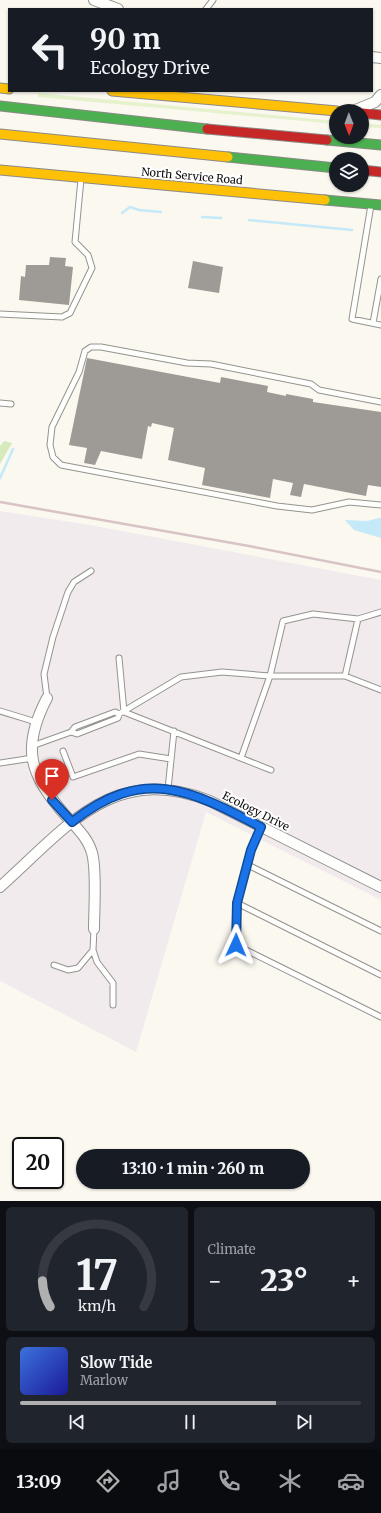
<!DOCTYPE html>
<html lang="en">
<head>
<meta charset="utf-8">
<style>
  body { margin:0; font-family:Merriweather,serif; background:#20242c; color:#f1f3f6; height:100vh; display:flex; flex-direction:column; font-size:15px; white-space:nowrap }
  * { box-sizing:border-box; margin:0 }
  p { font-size:13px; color:#9ea1a6 }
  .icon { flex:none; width:22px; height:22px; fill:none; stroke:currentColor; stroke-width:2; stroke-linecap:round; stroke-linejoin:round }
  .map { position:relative; height:1201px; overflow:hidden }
  .side { display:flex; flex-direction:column; gap:6px; padding:6px; background:#0d0f14; flex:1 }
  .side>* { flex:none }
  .hud { position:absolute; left:8px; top:8px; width:365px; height:84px; border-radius:0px; box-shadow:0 1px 3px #0004; background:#171b24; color:#f1f3f6; overflow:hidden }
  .needle { width:26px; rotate:179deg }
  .tools { position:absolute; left:329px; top:104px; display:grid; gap:8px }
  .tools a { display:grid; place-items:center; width:40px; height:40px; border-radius:50%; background:#171b24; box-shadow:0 1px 3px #0004; font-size:20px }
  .speed { position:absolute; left:12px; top:1137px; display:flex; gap:8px; font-size:20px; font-weight:700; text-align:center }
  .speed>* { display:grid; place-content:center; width:52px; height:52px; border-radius:50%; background:#171b24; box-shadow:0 1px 3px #0004; line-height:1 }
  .speed .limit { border:2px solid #111; border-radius:6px; background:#fff; color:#111 }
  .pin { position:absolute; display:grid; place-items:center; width:34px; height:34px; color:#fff; margin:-41px -17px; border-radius:50% 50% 50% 0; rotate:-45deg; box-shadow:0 0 4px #0007 }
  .pin .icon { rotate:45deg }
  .me { position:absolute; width:44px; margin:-22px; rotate:1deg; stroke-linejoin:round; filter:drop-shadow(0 0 3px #0008) }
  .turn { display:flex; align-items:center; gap:14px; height:84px; padding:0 16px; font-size:18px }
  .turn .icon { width:52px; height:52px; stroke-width:2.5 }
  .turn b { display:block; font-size:28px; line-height:34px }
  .big { font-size:30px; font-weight:800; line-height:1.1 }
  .side .card { flex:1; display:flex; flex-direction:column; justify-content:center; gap:6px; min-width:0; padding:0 14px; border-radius:6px; background:#20242c }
  .side .dial { align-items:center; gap:0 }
  .dial svg { height:104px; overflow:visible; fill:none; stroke:#363941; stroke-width:7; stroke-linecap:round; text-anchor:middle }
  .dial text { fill:#f1f3f6; stroke:none }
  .song { display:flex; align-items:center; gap:12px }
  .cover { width:48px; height:48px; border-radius:6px; background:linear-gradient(135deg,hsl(220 70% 55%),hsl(240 70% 35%)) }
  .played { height:4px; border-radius:2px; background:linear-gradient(90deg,#b0b0b1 75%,#363941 75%) }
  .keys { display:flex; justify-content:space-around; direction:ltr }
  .heat { display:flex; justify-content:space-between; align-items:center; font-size:22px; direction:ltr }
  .side .tiles { flex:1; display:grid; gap:6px; grid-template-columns:1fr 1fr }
  .card:last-child { grid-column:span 2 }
  .trip { position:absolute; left:76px; top:1149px; width:234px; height:40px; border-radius:20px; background:#171b24; box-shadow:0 1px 3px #0004; font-weight:800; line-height:40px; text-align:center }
  .tab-bar { display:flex; height:64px; justify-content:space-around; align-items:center; background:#090b0e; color:#9ea1a6 }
  .tab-bar .icon { width:28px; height:28px }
  .tab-bar .current { color:#b0b0b1 }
  .tab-bar b { font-size:18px; color:#f1f3f6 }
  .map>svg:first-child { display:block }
</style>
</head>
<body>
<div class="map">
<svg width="381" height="1201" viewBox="0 0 381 1201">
  <rect width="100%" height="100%" fill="#fbf8f0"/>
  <path fill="#f2ebee" d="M0 511 90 525 381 580V900L206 812 136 1052 0 981Z"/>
  <path fill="#e6f2ce" d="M38 93 336 121V124L38 97Z
    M362 123 381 125V128L362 127Z"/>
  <path fill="#d7eabc" d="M4 441 12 443 0 464V446Z"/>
  <path fill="#c4e9f8" d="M379 518H381V538L354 530 345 520 367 521Z"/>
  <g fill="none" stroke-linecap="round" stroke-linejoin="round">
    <path stroke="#c4e9f8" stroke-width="2.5" d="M122 213 130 207 139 210 161 212
      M202 217 221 218
      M249 220 352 230
      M0 478 13 449"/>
  </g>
  <path fill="#9e9a96" d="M50 257 66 258 65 266 73 267 69 305 19 300 21 276 25 277 26 265H49Z
    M193 261 223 267 219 293 188 288Z
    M87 358 220 383 221 377 268 386 267 392 286 396V394L313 399V402L381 412V487L368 485 366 496 304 484 301 497 290 495 293 483 273 479 270 498 202 485 205 468 168 460 174 428 152 423 151 427 148 426 142 459 101 451 95 465 84 463 87 448 69 445Z"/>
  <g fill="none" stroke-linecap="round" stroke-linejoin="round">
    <g stroke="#94938f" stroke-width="7">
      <path id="lane" d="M206 9 213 0
        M371 205 352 319 381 325
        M0 314 62 317 70 313 92 268 88 255 75 242 81 179
        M373 323 381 279
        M381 402 319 390 311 384 211 364 187 363 101 347H91L85 351 79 372 52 427 50 445 53 457 61 465 277 506 312 510 349 502 381 505
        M0 403 11 404
        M119 658 124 712
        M345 676 358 619
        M47 698 44 674 53 637 68 592 74 582 91 571
        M0 711 36 722
        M124 712 271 770
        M71 732 75 727 115 712 119 714
        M32 746 71 732 77 734 118 718 119 714 181 677 222 672 270 676H345L381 690
        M63 751 73 777 139 754 171 759
        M241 758 270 676 283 621 313 614 358 619 381 612
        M0 763 33 758
        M168 789 174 731
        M261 827 251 850 237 903 236 945 381 1017
        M248 865 381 931
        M237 903 381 975
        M94 929 93 950 97 962 113 983V1005
        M54 965 68 970 78 968 93 950"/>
    </g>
    <g stroke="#94938f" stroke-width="12">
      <path id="street" d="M94 0 118 9
        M372 57 381 58
        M353 111 375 102 381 95
        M47 698C21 748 29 774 66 816 76 827 88 838 92 853 97 870 94 909 94 929
        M0 887C66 828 113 762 210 801L381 887"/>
    </g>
    <g stroke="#8b8986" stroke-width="11">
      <path id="fast" d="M0 106 207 129
        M327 140 381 145
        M228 157 336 168
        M325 200 381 205"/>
    </g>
    <g stroke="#8b8986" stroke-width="11">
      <path id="slow" d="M0 88 9 89
        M112 91 337 111
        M0 134 228 157
        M0 170 325 200"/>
    </g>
    <g stroke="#8b8986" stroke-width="11">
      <path id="jam" d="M362 113 381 115
        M207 129 327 140
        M362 170 381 172"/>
    </g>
    <use href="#lane" stroke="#fefefd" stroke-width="5"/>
    <use href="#street" stroke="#fefefd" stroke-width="10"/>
    <use href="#fast" stroke="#4caf50" stroke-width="9"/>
    <use href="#slow" stroke="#ffc107" stroke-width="9"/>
    <use href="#jam" stroke="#c62828" stroke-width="9"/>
    <path stroke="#d8c3c5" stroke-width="2.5" d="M0 502 249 546 381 572"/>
  </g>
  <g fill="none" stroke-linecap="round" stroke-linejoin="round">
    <g stroke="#114b97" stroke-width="10">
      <path id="route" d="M52 800 72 822C143 766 189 789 261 827L251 850 237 903 236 945"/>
    </g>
    <use href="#route" stroke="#1a73e8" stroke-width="7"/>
  </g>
  <g text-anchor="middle" stroke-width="4" stroke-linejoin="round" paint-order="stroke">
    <g font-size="11" fill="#0d0d0d" stroke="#fff">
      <text transform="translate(192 176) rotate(5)" y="4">North Service Road</text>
      <text transform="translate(256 811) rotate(27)" y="4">Ecology Drive</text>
    </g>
  </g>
</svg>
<div class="tools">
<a><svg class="needle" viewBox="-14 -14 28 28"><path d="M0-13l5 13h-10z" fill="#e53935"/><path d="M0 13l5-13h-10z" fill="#9ea1a6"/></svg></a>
<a><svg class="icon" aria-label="layers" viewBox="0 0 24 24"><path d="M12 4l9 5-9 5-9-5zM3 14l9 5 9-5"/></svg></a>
</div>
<div class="speed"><div class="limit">20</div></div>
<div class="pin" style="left:52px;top:800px;background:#d93025"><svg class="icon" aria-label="arrive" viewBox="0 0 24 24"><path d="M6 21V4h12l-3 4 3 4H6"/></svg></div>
<svg class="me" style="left:236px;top:945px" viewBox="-20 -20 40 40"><path d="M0-17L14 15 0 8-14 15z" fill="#1a73e8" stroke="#fff" stroke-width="4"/></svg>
<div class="trip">13:10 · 1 min · 260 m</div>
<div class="hud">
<div class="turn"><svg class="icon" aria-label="left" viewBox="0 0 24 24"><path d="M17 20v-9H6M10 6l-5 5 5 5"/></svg><div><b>90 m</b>Ecology Drive</div></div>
</div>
</div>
<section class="side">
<div class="tiles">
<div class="card dial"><svg viewBox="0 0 100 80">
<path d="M14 69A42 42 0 1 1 86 69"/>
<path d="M14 69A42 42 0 0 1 8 49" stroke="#b0b0b1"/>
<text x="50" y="56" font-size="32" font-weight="700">17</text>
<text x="50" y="72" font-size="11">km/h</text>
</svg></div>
<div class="card"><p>Climate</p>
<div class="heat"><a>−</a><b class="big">23°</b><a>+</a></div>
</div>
<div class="card">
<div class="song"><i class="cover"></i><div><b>Slow Tide</b><p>Marlow</p></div></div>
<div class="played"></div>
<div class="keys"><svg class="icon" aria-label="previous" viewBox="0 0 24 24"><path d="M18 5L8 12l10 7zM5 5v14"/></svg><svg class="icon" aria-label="pause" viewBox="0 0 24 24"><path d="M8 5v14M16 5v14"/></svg><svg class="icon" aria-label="next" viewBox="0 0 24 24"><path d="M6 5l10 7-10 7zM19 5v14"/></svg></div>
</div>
</div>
</section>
<nav class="tab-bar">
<b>13:09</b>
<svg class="icon current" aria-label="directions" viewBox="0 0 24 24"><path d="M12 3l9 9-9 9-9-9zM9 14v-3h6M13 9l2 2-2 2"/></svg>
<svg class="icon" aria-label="music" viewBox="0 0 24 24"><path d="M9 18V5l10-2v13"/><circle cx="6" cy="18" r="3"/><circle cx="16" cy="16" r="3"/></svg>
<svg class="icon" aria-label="phone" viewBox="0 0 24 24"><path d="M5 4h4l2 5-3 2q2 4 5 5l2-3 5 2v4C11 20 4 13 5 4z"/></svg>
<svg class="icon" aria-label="climate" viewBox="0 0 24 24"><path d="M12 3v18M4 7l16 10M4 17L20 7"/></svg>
<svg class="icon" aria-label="car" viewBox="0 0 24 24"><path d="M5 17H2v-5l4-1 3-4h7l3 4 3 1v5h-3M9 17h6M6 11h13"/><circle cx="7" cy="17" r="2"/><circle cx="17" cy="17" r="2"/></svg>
</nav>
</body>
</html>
